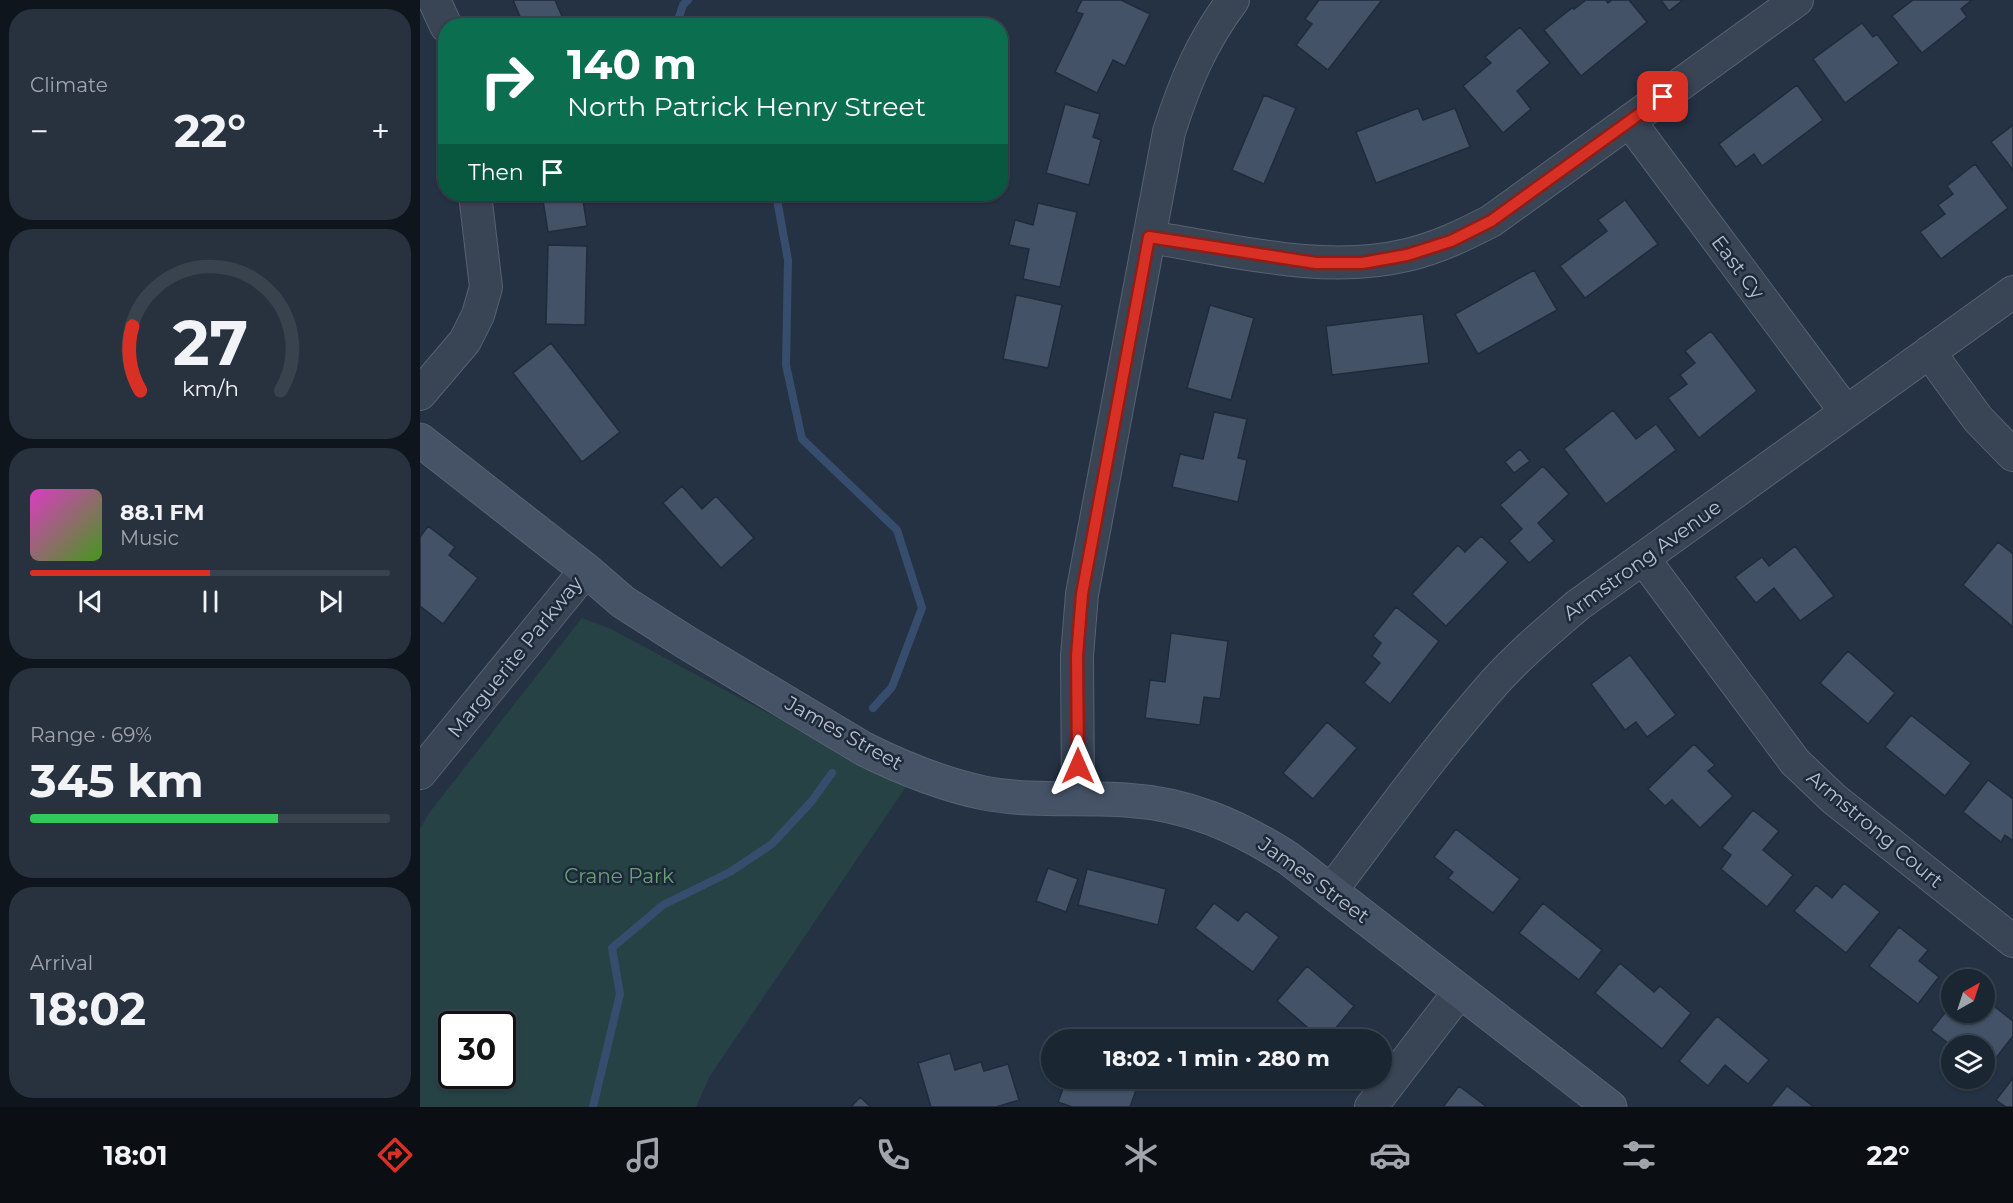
<!DOCTYPE html>
<html lang="en">
<head>
<meta charset="utf-8">
<style>
  body { margin:0; font-family:Montserrat,sans-serif; background:#28323f; color:#f1f3f6; height:100vh; display:flex; flex-direction:column; font-size:22px; white-space:nowrap }
  * { box-sizing:border-box; margin:0 }
  p { font-size:20px; color:#a0a5ac }
  .icon { flex:none; width:33px; height:33px; fill:none; stroke:currentColor; stroke-width:2; stroke-linecap:round; stroke-linejoin:round }
  .map { position:relative; flex:1; overflow:hidden }
  .details { display:flex; flex-direction:column; gap:9px; padding:9px; background:#0f151c; width:420px }
  .details>* { flex:none }
  .guide { position:absolute; left:18px; top:18px; width:570px; height:183px; border-radius:24px; box-shadow:0 2px 4px #0004,0 0 0 2px #39434e; background:#0b6e4f; color:#fff; overflow:hidden }
  .needle { width:39px; rotate:39deg }
  .buttons { position:absolute; left:1521px; top:969px; display:grid; gap:12px }
  .buttons a { display:grid; place-items:center; width:54px; height:54px; border-radius:50%; background:#1b2633; box-shadow:0 2px 4px #0004,0 0 0 2px #39434e; font-size:30px }
  .speed { position:absolute; left:18px; top:1011px; display:flex; gap:12px; font-size:30px; font-weight:700; text-align:center }
  .speed>* { display:grid; place-content:center; width:78px; height:78px; border-radius:50%; background:#1b2633; box-shadow:0 2px 4px #0004,0 0 0 2px #39434e; line-height:1 }
  .speed .limit { border:3px solid #111; border-radius:9px; background:#fff; color:#111 }
  .pin { position:absolute; display:grid; place-items:center; width:51px; height:51px; color:#fff; margin:-26px; border-radius:12px; box-shadow:0 3px 9px #0006 }
  .me { position:absolute; width:66px; margin:-33px; rotate:0deg; stroke-linejoin:round; filter:drop-shadow(0 0 4px #0008) }
  .turn { display:flex; align-items:center; gap:21px; height:126px; padding:0 30px; font-size:27px }
  .turn .icon { width:78px; height:78px; stroke-width:2.5 }
  .turn b { display:block; font-size:42px; line-height:51px }
  .then { display:flex; align-items:center; height:57px; padding:0 30px; background:#0003; gap:12px; font-size:22px }
  .big { font-size:45px; font-weight:700; line-height:1.1 }
  .details .card { flex:1; display:flex; flex-direction:column; justify-content:center; gap:9px; min-width:0; padding:0 21px; border-radius:24px; background:#28323f }
  .details .dial { align-items:center; gap:0 }
  .dial svg { height:156px; overflow:visible; fill:none; stroke:#39434e; stroke-width:7; stroke-linecap:round; text-anchor:middle }
  .dial text { fill:#f1f3f6; stroke:none }
  .song { display:flex; align-items:center; gap:18px }
  .cover { width:72px; height:72px; border-radius:9px; background:linear-gradient(135deg,hsl(310 70% 55%),hsl(100 70% 35%)) }
  .played { height:6px; border-radius:3px; background:linear-gradient(90deg,#d93025 50%,#39434e 50%) }
  .keys { display:flex; justify-content:space-around; direction:ltr }
  .heat { display:flex; justify-content:space-between; align-items:center; font-size:33px; direction:ltr }
  .charge { height:9px; border-radius:4px; background:linear-gradient(90deg,#34c759 69%,#39434e 0) }
  .trip { position:absolute; left:621px; top:1029px; width:351px; height:60px; border-radius:30px; background:#1b2633; box-shadow:0 2px 4px #0004,0 0 0 2px #39434e; font-weight:700; line-height:60px; text-align:center }
  .dock { display:flex; height:96px; justify-content:space-around; align-items:center; background:#0b0f14; color:#a0a5ac }
  .dock .icon { width:42px; height:42px }
  .dock .active { color:#d93025 }
  .dock b { font-size:27px; color:#f1f3f6 }
  main { display:flex; flex:1; min-height:0 }
  .map>svg:first-child { display:block }
</style>
</head>
<body>
<main>
<section class="details">
<div class="card"><p>Climate</p>
<div class="heat"><a>−</a><b class="big">22°</b><a>+</a></div>
</div>
<div class="card dial"><svg viewBox="0 0 100 80">
<path d="M14 69A42 42 0 1 1 86 69"/>
<path d="M14 69A42 42 0 0 1 10 36" stroke="#d93025"/>
<text x="50" y="56" font-size="32" font-weight="700">27</text>
<text x="50" y="72" font-size="11">km/h</text>
</svg></div>
<div class="card">
<div class="song"><i class="cover"></i><div><b>88.1 FM</b><p>Music</p></div></div>
<div class="played"></div>
<div class="keys"><svg class="icon" aria-label="previous" viewBox="0 0 24 24"><path d="M18 5L8 12l10 7zM5 5v14"/></svg><svg class="icon" aria-label="pause" viewBox="0 0 24 24"><path d="M8 5v14M16 5v14"/></svg><svg class="icon" aria-label="next" viewBox="0 0 24 24"><path d="M6 5l10 7-10 7zM19 5v14"/></svg></div>
</div>
<div class="card"><p>Range · 69%</p><b class="big">345 km</b><div class="charge"></div></div>
<div class="card"><p>Arrival</p><b class="big">18:02</b></div>
</section>
<div class="map">
<svg width="1593" height="1107" viewBox="0 0 1593 1107">
  <rect width="100%" height="100%" fill="#243244"/>
  <path fill="#264245" fill-rule="evenodd" d="M162 618 191 629 486 787 290 1076 276 1107H0V829L9 813ZM32 1024H82V1076H32Z"/>
  <g fill="none" stroke-linecap="round" stroke-linejoin="round">
    <path stroke="#374d6d" stroke-width="8" d="M256 26 263 5 268 0
      M356 194 368 260 366 365 382 439 477 530 502 608 472 687 453 708
      M173 1107 200 994 192 948 243 905 310 872 352 844 391 802 412 773"/>
  </g>
  <path fill="#435267" stroke="#202b3b" stroke-width="1.5" d="M93 0H135L144 21 133 26H104Z
    M662 0H701L730 14 705 66 693 60 677 93 635 72 663 14 656 12Z
    M899 0H962L908 70 876 45 892 24 885 19Z
    M1166 0H1186L1188 3 1192 0H1209L1227 22 1161 76 1124 30 1152 8 1154 9Z
    M1241 0H1263L1249 11Z
    M1493 0H1552L1541 9 1547 17 1502 53 1472 16Z
    M1442 23 1453 37 1457 34 1479 63 1425 103 1393 59Z
    M1100 27 1130 63 1097 91 1111 109 1083 133 1043 86 1071 63 1065 57Z
    M1377 85 1403 120 1342 166 1334 154 1316 167 1299 144Z
    M844 95 876 108 844 184 812 170Z
    M645 104 680 114 673 137 681 140 669 185 626 173Z
    M998 108 1003 120 1035 108 1050 147 956 183 936 132Z
    M1593 125V170L1571 142Z
    M1555 164 1588 208 1521 259 1500 232 1525 214 1518 205 1533 194 1527 186Z
    M122 194H162L167 226 128 232Z
    M1205 200 1238 244 1165 298 1140 266 1187 231 1178 220Z
    M618 203 657 212 640 287 603 279 609 249 589 245 595 220 613 225Z
    M128 245 167 246 165 325 126 324Z
    M1114 270 1137 310 1058 354 1035 314Z
    M596 295 642 305 628 368 583 359Z
    M790 305 834 318 811 400 767 388Z
    M1003 314 1009 363 912 375 906 326Z
    M1291 331 1337 391 1279 438 1248 398 1267 384 1260 375 1275 363 1265 351Z
    M131 343 200 432 162 462 93 373Z
    M1193 410 1216 439 1236 424 1256 450 1186 504 1144 449Z
    M794 412 827 419 818 458 827 460 818 502 752 487 760 454 783 459Z
    M1100 449 1110 461 1094 473 1085 462Z
    M1123 466 1149 494 1118 523 1134 541 1109 563 1089 541 1102 529 1080 505Z
    M262 486 282 509 296 496 334 538 301 568 243 503Z
    M8 526 35 547 29 555 58 578 23 624 0 606V537Z
    M1061 536 1088 562 1026 626 992 594 1038 545 1045 552Z
    M1578 542 1593 554V627L1543 585Z
    M1375 546 1414 596 1380 621 1354 588 1336 603 1315 577 1342 557 1349 566Z
    M976 607 1019 641 970 704 944 683 960 663 952 656 961 643 953 636Z
    M751 633 808 641 800 699 784 697 780 725 725 718 730 680 745 682Z
    M1428 651 1475 693 1448 724 1400 683Z
    M1210 655 1256 715 1227 737 1216 722 1205 730 1171 684Z
    M1491 715 1551 763 1525 796 1465 747Z
    M907 722 937 748 893 799 863 773Z
    M1274 744 1295 765 1288 771 1313 796 1280 828 1252 800 1245 806 1228 789Z
    M1568 780 1593 799V841L1585 835 1581 842 1543 812Z
    M1333 810 1359 831 1343 850 1373 875 1347 907 1301 869 1311 855 1302 848Z
    M1036 829 1100 879 1073 913 1028 878 1033 872 1014 857Z
    M628 868 658 879 646 912 616 901Z
    M667 869 746 889 738 925 658 905Z
    M1424 883 1460 912 1426 953 1374 911 1396 885 1412 898Z
    M794 903 818 921 826 911 859 937 833 972 775 928Z
    M1123 903 1182 950 1159 980 1099 933Z
    M1479 927 1508 950 1499 961 1519 977 1498 1004 1449 966Z
    M1200 963 1234 992 1240 986 1271 1013 1242 1049 1175 993Z
    M887 966 934 1006 906 1040H902L857 1001Z
    M1570 1003 1593 1021V1036L1565 1072 1564 1046H1532L1511 1030 1532 1004V1012H1545L1556 1022Z
    M1297 1016 1349 1060 1328 1084 1305 1065 1288 1086 1259 1061Z
    M530 1053 535 1070 561 1062 564 1071 588 1064 599 1100 576 1107H511L498 1063Z
    M647 1078H711L719 1082 710 1107H652L638 1102Z
    M1593 1078V1107H1586L1576 1100Z
    M1039 1086 1067 1107H1023Z
    M1367 1086 1394 1107H1350Z
    M440 1097 451 1107H431Z"/>
  <g fill="none" stroke-linecap="round" stroke-linejoin="round">
    <g stroke="#576271" stroke-width="34">
      <path id="street" d="M14 0 26 26
        M1210 122 1426 412
        M729 237C812 250 904 275 987 255 1017 248 1044 235 1071 221L1377 0
        M1509 352 1558 419 1593 455
        M0 394 45 341 58 315 66 287 55 194
        M1223 558 1375 762 1414 799 1593 941
        M0 773 166 570
        M658 799 657 656 662 594 749 132C765 82 781 43 813 0
        M911 891C964 821 1016 749 1074 683 1099 655 1129 630 1158 605L1593 292
        M951 1107 1040 991"/>
    </g>
    <g stroke="#576271" stroke-width="35">
      <path id="secondary" d="M0 440 166 570 203 602 267 643 444 749C482 768 522 784 564 793 611 802 659 797 706 800 768 804 816 825 868 858L1190 1107"/>
    </g>
    <use href="#street" stroke="#394454" stroke-width="32"/>
    <use href="#secondary" stroke="#465367" stroke-width="33"/>
  </g>
  <g fill="none" stroke-linecap="round" stroke-linejoin="round">
    <g stroke="#8d1f18" stroke-width="15">
      <path id="route" d="M658 766 657 656 662 594 729 237 896 263H942L987 255 1031 241 1071 221 1243 97"/>
    </g>
    <use href="#route" stroke="#d93025" stroke-width="10"/>
  </g>
  <g text-anchor="middle" stroke-width="5" stroke-linejoin="round" paint-order="stroke">
    <g font-size="20" fill="#b6bfcd" stroke="#1d2939">
      <text transform="translate(1318 267) rotate(53)" y="7">East Cy</text>
      <text transform="translate(1222 560) rotate(-36)" y="7">Armstrong Avenue</text>
      <text transform="translate(95 657) rotate(-51)" y="7">Marguerite Parkway</text>
      <text transform="translate(424 733) rotate(29)" y="7">James Street</text>
      <text transform="translate(1455 829) rotate(40)" y="7">Armstrong Court</text>
      <text transform="translate(894 880) rotate(36)" y="7">James Street</text>
    </g>
    <g font-size="20" fill="#6ba077" stroke="#1d2939">
      <text x="199" y="883">Crane Park</text>
    </g>
  </g>
</svg>
<div class="buttons">
<a><svg class="needle" viewBox="-14 -14 28 28"><path d="M0-13l5 13h-10z" fill="#e53935"/><path d="M0 13l5-13h-10z" fill="#a0a5ac"/></svg></a>
<a><svg class="icon" aria-label="layers" viewBox="0 0 24 24"><path d="M12 4l9 5-9 5-9-5zM3 14l9 5 9-5"/></svg></a>
</div>
<div class="speed"><div class="limit">30</div></div>
<div class="pin" style="left:1243px;top:97px;background:#d93025"><svg class="icon" aria-label="arrive" viewBox="0 0 24 24"><path d="M6 21V4h12l-3 4 3 4H6"/></svg></div>
<svg class="me" style="left:658px;top:766px" viewBox="-20 -20 40 40"><path d="M0-17L14 15 0 8-14 15z" fill="#d93025" stroke="#fff" stroke-width="4"/></svg>
<div class="trip">18:02 · 1 min · 280 m</div>
<div class="guide">
<div class="turn"><svg class="icon" aria-label="right" viewBox="0 0 24 24"><path d="M7 20v-9h11M14 6l5 5-5 5"/></svg><div><b>140 m</b>North Patrick Henry Street</div></div>
<div class="then">Then<svg class="icon" aria-label="arrive" viewBox="0 0 24 24"><path d="M6 21V4h12l-3 4 3 4H6"/></svg></div>
</div>
</div>
</main>
<nav class="dock">
<b>18:01</b>
<svg class="icon active" aria-label="directions" viewBox="0 0 24 24"><path d="M12 3l9 9-9 9-9-9zM9 14v-3h6M13 9l2 2-2 2"/></svg>
<svg class="icon" aria-label="music" viewBox="0 0 24 24"><path d="M9 18V5l10-2v13"/><circle cx="6" cy="18" r="3"/><circle cx="16" cy="16" r="3"/></svg>
<svg class="icon" aria-label="phone" viewBox="0 0 24 24"><path d="M5 4h4l2 5-3 2q2 4 5 5l2-3 5 2v4C11 20 4 13 5 4z"/></svg>
<svg class="icon" aria-label="climate" viewBox="0 0 24 24"><path d="M12 3v18M4 7l16 10M4 17L20 7"/></svg>
<svg class="icon" aria-label="car" viewBox="0 0 24 24"><path d="M5 17H2v-5l4-1 3-4h7l3 4 3 1v5h-3M9 17h6M6 11h13"/><circle cx="7" cy="17" r="2"/><circle cx="17" cy="17" r="2"/></svg>
<svg class="icon" aria-label="filters" viewBox="0 0 24 24"><path d="M4 7h16M4 17h16"/><circle cx="9" cy="7" r="2"/><circle cx="15" cy="17" r="2"/></svg>
<b>22°</b>
</nav>
</body>
</html>
